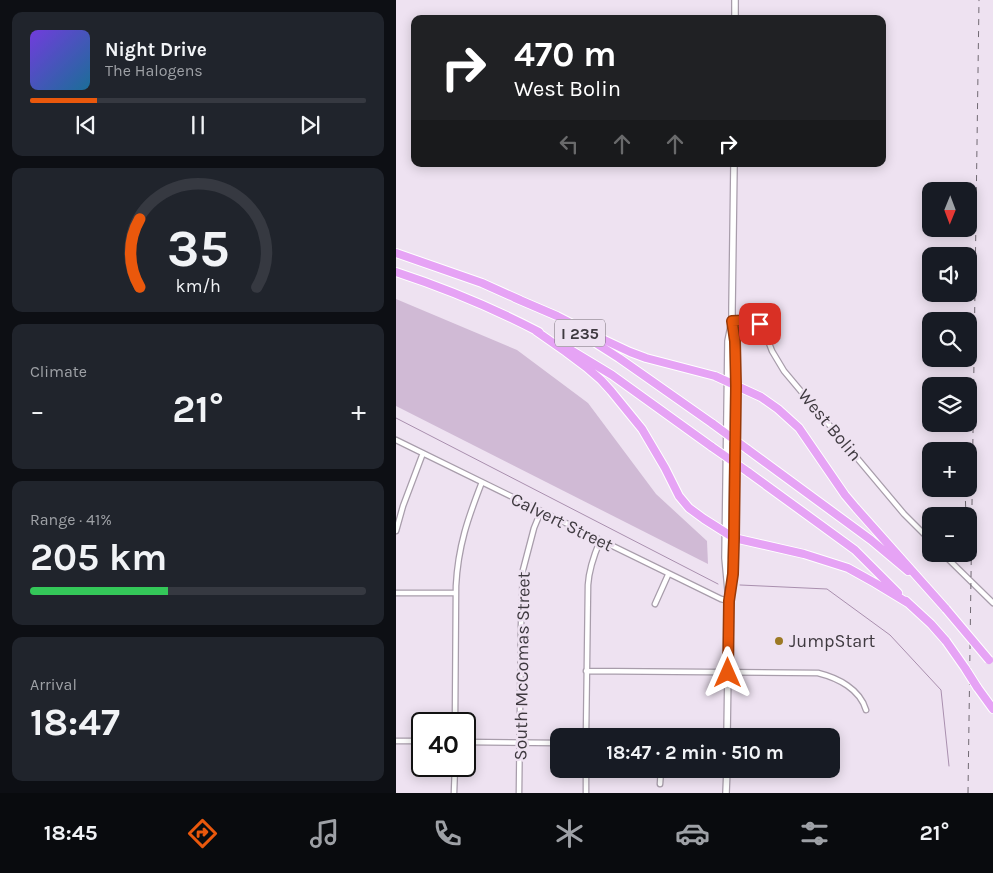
<!DOCTYPE html>
<html lang="en">
<head>
<meta charset="utf-8">
<style>
  body { margin:0; font-family:Karla,sans-serif; background:#20242c; color:#f1f3f6; height:100vh; display:flex; flex-direction:column; font-size:19px; white-space:nowrap }
  * { box-sizing:border-box; margin:0 }
  p { font-size:16px; color:#9ea1a6 }
  .icon { flex:none; width:28px; height:28px; fill:none; stroke:currentColor; stroke-width:2; stroke-linecap:round; stroke-linejoin:round }
  .map { position:relative; flex:1; overflow:hidden }
  .details { display:flex; flex-direction:column; gap:12px; padding:12px; background:#0d0f14; width:396px }
  .details>* { flex:none }
  .guide { position:absolute; left:15px; top:15px; width:475px; height:152px; border-radius:10px; box-shadow:0 2px 12px #0003; background:#202124; color:#fff; overflow:hidden }
  .needle { width:32px; rotate:181deg }
  .fabs { position:absolute; left:526px; top:182px; display:grid; gap:10px }
  .fabs a { display:grid; place-items:center; width:55px; height:55px; border-radius:10px; background:#171b24; box-shadow:0 2px 12px #0003; font-size:25px }
  .speed { position:absolute; left:15px; top:712px; display:flex; gap:10px; font-size:25px; font-weight:700; text-align:center }
  .speed>* { display:grid; place-content:center; width:65px; height:65px; border-radius:50%; background:#171b24; box-shadow:0 2px 12px #0003; line-height:1 }
  .speed .limit { border:2px solid #111; border-radius:8px; background:#fff; color:#111 }
  .pin { position:absolute; display:grid; place-items:center; width:42px; height:42px; color:#fff; margin:-21px; border-radius:10px; box-shadow:0 2px 8px #0006 }
  .me { position:absolute; width:55px; margin:-28px; rotate:0deg; stroke-linejoin:round; filter:drop-shadow(0 0 4px #0008) }
  .turn { display:flex; align-items:center; gap:18px; height:105px; padding:0 20px; font-size:22px }
  .turn .icon { width:65px; height:65px; stroke-width:2.5 }
  .turn b { display:block; font-size:35px; line-height:42px }
  .lanes { display:flex; align-items:center; height:48px; padding:0 20px; background:#0003; justify-content:center; gap:25px; direction:ltr }
  .lanes .off { opacity:.35 }
  .big { font-size:38px; font-weight:700; line-height:1.1 }
  .details .card { flex:1; display:flex; flex-direction:column; justify-content:center; gap:8px; min-width:0; padding:0 18px; border-radius:10px; background:#20242c }
  .details .dial { align-items:center; gap:0 }
  .dial svg { height:130px; overflow:visible; fill:none; stroke:#363941; stroke-width:7; stroke-linecap:round; text-anchor:middle }
  .dial text { fill:#f1f3f6; stroke:none }
  .song { display:flex; align-items:center; gap:15px }
  .cover { width:60px; height:60px; border-radius:8px; background:linear-gradient(135deg,hsl(260 70% 55%),hsl(200 70% 35%)) }
  .played { height:5px; border-radius:2px; background:linear-gradient(90deg,#ea580c 20%,#363941 20%) }
  .keys { display:flex; justify-content:space-around; direction:ltr }
  .heat { display:flex; justify-content:space-between; align-items:center; font-size:28px; direction:ltr }
  .charge { height:8px; border-radius:4px; background:linear-gradient(90deg,#34c759 41%,#363941 0) }
  .trip { position:absolute; left:154px; top:728px; width:290px; height:50px; border-radius:10px; background:#171b24; box-shadow:0 2px 12px #0003; font-weight:700; line-height:50px; text-align:center }
  .tabs { display:flex; height:80px; justify-content:space-around; align-items:center; background:#090b0e; color:#9ea1a6 }
  .tabs .icon { width:35px; height:35px }
  .tabs .active { color:#ea580c }
  .tabs b { font-size:22px; color:#f1f3f6 }
  main { display:flex; flex:1; min-height:0 }
  .map>svg:first-child { display:block }
</style>
</head>
<body>
<main>
<section class="details">
<div class="card">
<div class="song"><i class="cover"></i><div><b>Night Drive</b><p>The Halogens</p></div></div>
<div class="played"></div>
<div class="keys"><svg class="icon" aria-label="previous" viewBox="0 0 24 24"><path d="M18 5L8 12l10 7zM5 5v14"/></svg><svg class="icon" aria-label="pause" viewBox="0 0 24 24"><path d="M8 5v14M16 5v14"/></svg><svg class="icon" aria-label="next" viewBox="0 0 24 24"><path d="M6 5l10 7-10 7zM19 5v14"/></svg></div>
</div>
<div class="card dial"><svg viewBox="0 0 100 80">
<path d="M14 69A42 42 0 1 1 86 69"/>
<path d="M14 69A42 42 0 0 1 14 27" stroke="#ea580c"/>
<text x="50" y="56" font-size="32" font-weight="700">35</text>
<text x="50" y="72" font-size="11">km/h</text>
</svg></div>
<div class="card"><p>Climate</p>
<div class="heat"><a>−</a><b class="big">21°</b><a>+</a></div>
</div>
<div class="card"><p>Range · 41%</p><b class="big">205 km</b><div class="charge"></div></div>
<div class="card"><p>Arrival</p><b class="big">18:47</b></div>
</section>
<div class="map">
<svg width="597" height="793" viewBox="0 0 597 793">
  <rect width="100%" height="100%" fill="#eee2f1"/>
  <path fill="#d0bad5" d="M0 299 121 350 192 403 260 494 311 541 312 564 0 406Z"/>
  <g fill="none" stroke-linecap="round" stroke-linejoin="round">
    <path stroke="#a98fae" stroke-width="1" d="M0 418 322 584
      M344 585 431 589 494 635 545 690 553 766"/>
    <g stroke="#a89dab" stroke-width="7">
      <path id="minor" d="M336 321 356 320 364 324 368 330 376 351 388 371 508 514 535 541
        M0 440 325 599 333 601
        M0 531 7 506 27 453
        M547 554 597 603
        M0 593H60
        M259 604 272 575
        M190 671 422 673C442 678 464 689 470 710
        M59 724 60 586C62 546 72 518 86 482
        M190 736 192 585C193 569 198 555 204 541
        M0 741H26
        M69 742 162 743
        M264 784 265 769
        M58 793 59 766
        M123 793 125 626 127 570 138 528 145 511
        M190 793V769"/>
    </g>
    <g stroke="#a89dab" stroke-width="8">
      <path id="tertiary" d="M339 19V0
        M333 601 329 558 332 341 336 321V308L338 164
        M331 736 333 601 337 574 340 358 339 341 336 325
        M330 793 331 769"/>
    </g>
    <g stroke="#fff" stroke-width="10">
      <path id="motorway" d="M0 253 86 283 124 300
        M0 272C49 288 97 308 143 332
        M119 298 161 316 200 336 234 352 250 358 319 376 365 397 382 409 403 428 449 495 460 508 550 609
        M176 328 223 358 317 424
        M140 331 170 352 190 367 205 380 215 391 246 429 269 468 283 496 293 508 308 519 338 538 408 554 452 568 479 583 512 603
        M173 349 216 375 316 447
        M351 449 475 540 512 571
        M352 472 459 550 502 593
        M510 601 535 624 550 641
        M581 687 597 709"/>
    </g>
    <use href="#minor" stroke="#fff" stroke-width="4.5"/>
    <use href="#tertiary" stroke="#fff" stroke-width="5.5"/>
    <use href="#motorway" stroke="#e6a3f5" stroke-width="8"/>
    <path stroke="#716a73" stroke-width="1" stroke-dasharray="6 6" stroke-linecap="butt" d="M569 489 570 516
      M572 793 583 0"/>
    <g stroke="#fff" stroke-width="10" stroke-linecap="butt">
      <path id="motorway-bridge" d="M317 424 351 449
        M316 447 352 472
        M550 609 593 660
        M550 641 569 668 581 687"/>
    </g>
    <use href="#motorway-bridge" stroke="#e6a3f5" stroke-width="8"/>
  </g>
  <g fill="none" stroke-linecap="round" stroke-linejoin="round">
    <g stroke="#983908" stroke-width="12">
      <path id="route" d="M332 673 333 601 337 574 338 538 340 386 339 341 336 321 356 320 364 324"/>
    </g>
    <use href="#route" stroke="#ea580c" stroke-width="9"/>
  </g>
  <circle fill="#9c7924" stroke="#eee2f1" stroke-width="2" cx="383" cy="641" r="5"/>
  <g text-anchor="middle" stroke-width="5" stroke-linejoin="round" paint-order="stroke">
    <rect fill="#eee2f1" stroke="#746c75" stroke-width="1" x="159" y="319.5" width="50" height="27" rx="4"/>
    <g font-size="16" font-weight="bold" fill="#3f3a40">
      <text x="184" y="339">I 235</text>
    </g>
    <g font-size="18" fill="#3f3a40" stroke="#eee2f1">
      <text transform="translate(434 425) rotate(50)" y="6">West Bolin</text>
      <text transform="translate(166 522) rotate(26)" y="6">Calvert Street</text>
      <text transform="translate(126 666) rotate(-89)" y="6">South McComas Street</text>
    </g>
    <g font-size="18" fill="#3f3a40" stroke="#eee2f1" text-anchor="start">
      <text x="393" y="647">JumpStart</text>
    </g>
  </g>
</svg>
<div class="fabs">
<a><svg class="needle" viewBox="-14 -14 28 28"><path d="M0-13l5 13h-10z" fill="#e53935"/><path d="M0 13l5-13h-10z" fill="#9ea1a6"/></svg></a>
<a><svg class="icon" aria-label="sound" viewBox="0 0 24 24"><path d="M4 9h4l5-4v14l-5-4H4zM17 9q2 3 0 6"/></svg></a>
<a><svg class="icon" aria-label="search" viewBox="0 0 24 24"><circle cx="10" cy="10" r="6"/><path d="M15 15l6 6"/></svg></a>
<a><svg class="icon" aria-label="layers" viewBox="0 0 24 24"><path d="M12 4l9 5-9 5-9-5zM3 14l9 5 9-5"/></svg></a>
<a>+</a>
<a>−</a>
</div>
<div class="speed"><div class="limit">40</div></div>
<div class="pin" style="left:364px;top:324px;background:#d93025"><svg class="icon" aria-label="arrive" viewBox="0 0 24 24"><path d="M6 21V4h12l-3 4 3 4H6"/></svg></div>
<svg class="me" style="left:332px;top:673px" viewBox="-20 -20 40 40"><path d="M0-17L14 15 0 8-14 15z" fill="#ea580c" stroke="#fff" stroke-width="4"/></svg>
<div class="trip">18:47 · 2 min · 510 m</div>
<div class="guide">
<div class="turn"><svg class="icon" aria-label="right" viewBox="0 0 24 24"><path d="M7 20v-9h11M14 6l5 5-5 5"/></svg><div><b>470 m</b>West Bolin</div></div>
<div class="lanes"><svg class="icon off" aria-label="left" viewBox="0 0 24 24"><path d="M17 20v-9H6M10 6l-5 5 5 5"/></svg><svg class="icon off" aria-label="ahead" viewBox="0 0 24 24"><path d="M12 20V5M6 11l6-6 6 6"/></svg><svg class="icon off" aria-label="ahead" viewBox="0 0 24 24"><path d="M12 20V5M6 11l6-6 6 6"/></svg><svg class="icon" aria-label="right" viewBox="0 0 24 24"><path d="M7 20v-9h11M14 6l5 5-5 5"/></svg></div>
</div>
</div>
</main>
<nav class="tabs">
<b>18:45</b>
<svg class="icon active" aria-label="directions" viewBox="0 0 24 24"><path d="M12 3l9 9-9 9-9-9zM9 14v-3h6M13 9l2 2-2 2"/></svg>
<svg class="icon" aria-label="music" viewBox="0 0 24 24"><path d="M9 18V5l10-2v13"/><circle cx="6" cy="18" r="3"/><circle cx="16" cy="16" r="3"/></svg>
<svg class="icon" aria-label="phone" viewBox="0 0 24 24"><path d="M5 4h4l2 5-3 2q2 4 5 5l2-3 5 2v4C11 20 4 13 5 4z"/></svg>
<svg class="icon" aria-label="climate" viewBox="0 0 24 24"><path d="M12 3v18M4 7l16 10M4 17L20 7"/></svg>
<svg class="icon" aria-label="car" viewBox="0 0 24 24"><path d="M5 17H2v-5l4-1 3-4h7l3 4 3 1v5h-3M9 17h6M6 11h13"/><circle cx="7" cy="17" r="2"/><circle cx="17" cy="17" r="2"/></svg>
<svg class="icon" aria-label="filters" viewBox="0 0 24 24"><path d="M4 7h16M4 17h16"/><circle cx="9" cy="7" r="2"/><circle cx="15" cy="17" r="2"/></svg>
<b>21°</b>
</nav>
</body>
</html>
